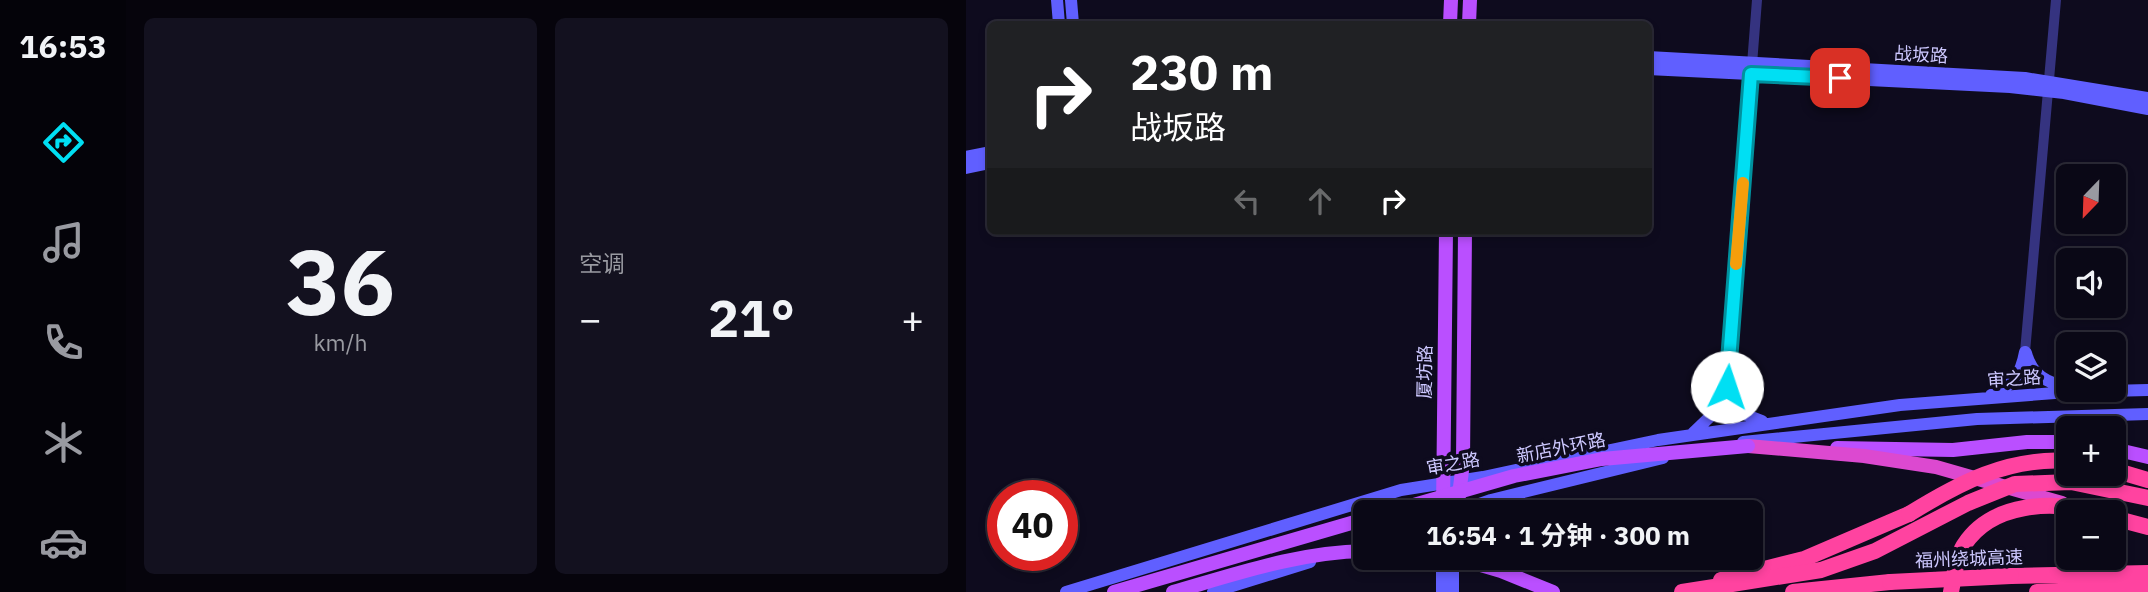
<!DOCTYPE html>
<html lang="zh">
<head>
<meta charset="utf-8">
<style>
  body { margin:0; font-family:"IBM Plex Sans","Noto Sans SC",sans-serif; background:#13111f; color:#f1f3f6; height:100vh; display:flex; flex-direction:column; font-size:26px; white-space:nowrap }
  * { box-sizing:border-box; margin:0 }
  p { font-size:23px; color:#999aa1 }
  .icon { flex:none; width:38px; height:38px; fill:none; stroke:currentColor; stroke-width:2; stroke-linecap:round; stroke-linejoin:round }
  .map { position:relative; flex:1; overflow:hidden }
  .drawer { display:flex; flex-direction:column; gap:18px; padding:18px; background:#06040c; width:840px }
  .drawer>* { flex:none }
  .banner { position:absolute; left:21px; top:21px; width:665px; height:214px; border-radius:10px; box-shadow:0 4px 10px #0003,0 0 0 2px #2a2935; background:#202124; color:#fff; overflow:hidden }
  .needle { width:46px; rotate:203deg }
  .tools { position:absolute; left:1090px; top:164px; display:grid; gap:14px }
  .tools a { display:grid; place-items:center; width:70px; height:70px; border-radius:10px; background:#0a0816; box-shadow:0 4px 10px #0003,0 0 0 2px #2a2935; font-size:35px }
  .speed { position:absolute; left:21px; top:480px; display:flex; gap:14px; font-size:35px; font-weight:700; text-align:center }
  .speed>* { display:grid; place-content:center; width:91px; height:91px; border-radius:50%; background:#0a0816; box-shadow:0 4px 10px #0003,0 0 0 2px #2a2935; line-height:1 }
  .speed .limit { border:10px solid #d22; background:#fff; color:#111 }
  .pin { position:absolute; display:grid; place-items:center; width:60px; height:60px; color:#fff; margin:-30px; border-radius:14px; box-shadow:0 4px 10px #0006 }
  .me { position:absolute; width:77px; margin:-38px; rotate:4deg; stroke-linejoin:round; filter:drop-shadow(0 0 5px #0008) }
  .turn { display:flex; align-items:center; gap:24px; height:147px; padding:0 28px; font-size:32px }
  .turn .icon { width:91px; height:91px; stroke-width:2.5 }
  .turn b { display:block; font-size:49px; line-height:60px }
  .lanes { display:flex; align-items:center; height:66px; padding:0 28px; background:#0003; justify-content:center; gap:35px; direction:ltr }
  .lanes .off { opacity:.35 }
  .big { font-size:52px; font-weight:700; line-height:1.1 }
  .drawer .tile { flex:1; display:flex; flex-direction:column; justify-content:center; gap:10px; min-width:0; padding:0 24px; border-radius:10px; background:#13111f }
  .drawer .dial { align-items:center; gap:0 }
  .dial b { font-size:91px; line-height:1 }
  .heat { display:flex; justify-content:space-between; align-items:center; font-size:38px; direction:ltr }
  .drawer .tiles { flex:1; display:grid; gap:18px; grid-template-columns:repeat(2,1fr) }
  .trip { position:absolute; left:387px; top:500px; width:410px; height:70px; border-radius:10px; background:#0a0816; box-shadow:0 4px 10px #0003,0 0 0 2px #2a2935; font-weight:700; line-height:70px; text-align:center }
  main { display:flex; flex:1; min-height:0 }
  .dock { display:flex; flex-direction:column; width:126px; justify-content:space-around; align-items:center; background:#040309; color:#999aa1 }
  .dock .icon { width:49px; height:49px }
  .dock .current { color:#00dff3 }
  .dock b { font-size:32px; color:#f1f3f6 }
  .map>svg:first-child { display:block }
</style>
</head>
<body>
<main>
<nav class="dock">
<b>16:53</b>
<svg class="icon current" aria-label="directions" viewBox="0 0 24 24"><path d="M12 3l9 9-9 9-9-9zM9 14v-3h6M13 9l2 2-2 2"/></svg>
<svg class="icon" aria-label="music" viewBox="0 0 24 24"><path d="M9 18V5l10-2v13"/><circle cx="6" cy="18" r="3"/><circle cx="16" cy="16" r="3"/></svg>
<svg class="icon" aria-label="phone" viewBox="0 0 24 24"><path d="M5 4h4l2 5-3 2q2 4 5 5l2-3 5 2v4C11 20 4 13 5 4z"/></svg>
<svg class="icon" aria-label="climate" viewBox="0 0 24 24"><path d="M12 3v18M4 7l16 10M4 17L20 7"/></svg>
<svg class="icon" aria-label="car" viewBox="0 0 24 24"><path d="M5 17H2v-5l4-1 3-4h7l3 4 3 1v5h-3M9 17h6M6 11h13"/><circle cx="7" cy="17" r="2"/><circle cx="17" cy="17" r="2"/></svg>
</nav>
<section class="drawer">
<div class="tiles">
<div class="tile dial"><b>36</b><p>km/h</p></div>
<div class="tile"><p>空调</p>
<div class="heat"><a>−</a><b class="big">21°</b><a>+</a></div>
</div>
</div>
</section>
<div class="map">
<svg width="1182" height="592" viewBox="0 0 1182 592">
  <rect width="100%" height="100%" fill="#0e0b1e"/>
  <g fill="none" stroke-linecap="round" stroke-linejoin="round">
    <path stroke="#353380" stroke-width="10" d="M1059 352 1090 0
      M761 386 791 0"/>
    <path stroke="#605fff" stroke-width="12" d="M91 0 93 24
      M105 0 107 24
      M682 57 1059 78 1182 98
      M682 69 1044 87 1098 93 1182 109
      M0 157 24 152
      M0 168 24 163
      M1060 353C1066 376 1081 382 1102 388
      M761 386 778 414 796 421
      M1025 395C1047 386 1055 374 1059 352
      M727 433 750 411 761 386
      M777 442 1011 419 1182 414
      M488 513 525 500 697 458
      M476 558V592
      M487 558V592
      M100 592 435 490 517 477 692 440 934 405 1102 392 1182 390
      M247 592 344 562"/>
    <path stroke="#ba4fff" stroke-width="14" d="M484 24 485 0
      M503 24 504 0
      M871 448 987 450 1061 442H1102
      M1148 449 1182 457
      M491 511 497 463 499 231
      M477 513 480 231
      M491 558 535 571 587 592
      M148 592 399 519"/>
    <path stroke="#dc49d0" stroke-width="14" d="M782 446 898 456 970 467 1096 503"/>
    <path stroke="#ff43a0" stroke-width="16" d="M1148 470 1182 480
      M1148 518 1182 527
      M1045 576 1182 573
      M755 580 838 559 943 514
      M827 592 924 582
      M985 592C988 577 990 558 998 545 1026 502 1087 500 1131 513
      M1071 592 1182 587"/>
    <path stroke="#ba4fff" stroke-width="14" d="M420 513 548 476 636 459 782 446
      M207 592C270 574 333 552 399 551"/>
    <path stroke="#ff43a0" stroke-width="16" d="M943 514C993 483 1042 457 1102 461
      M924 582 1045 576
      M716 592 855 570 909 551 1002 503 1049 484 1105 482 1182 498"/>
  </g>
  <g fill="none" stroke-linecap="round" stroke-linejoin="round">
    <g stroke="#00919e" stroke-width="18">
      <path id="route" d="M761 387 785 74 874 78"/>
    </g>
    <use href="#route" stroke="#00dff3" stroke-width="12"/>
    <path stroke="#f59e0b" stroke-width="12" d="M770 264 777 183"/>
  </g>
  <g text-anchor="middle" stroke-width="7" stroke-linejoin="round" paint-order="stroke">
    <g font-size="18" fill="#cdc8ff" stroke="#0e0b1e">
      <text transform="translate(955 55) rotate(3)" y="6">战坂路</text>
      <text transform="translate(459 372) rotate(-89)" y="6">厦坊路</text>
      <text transform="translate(1048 379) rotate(-4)" y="6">审之路</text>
      <text transform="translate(595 448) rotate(-11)" y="6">新店外环路</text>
      <text transform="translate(487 464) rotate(-10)" y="6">审之路</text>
      <text transform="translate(1003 559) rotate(-2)" y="6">福州绕城高速</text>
    </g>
  </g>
</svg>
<div class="tools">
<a><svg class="needle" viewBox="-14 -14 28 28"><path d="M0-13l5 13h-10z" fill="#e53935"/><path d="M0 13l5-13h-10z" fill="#999aa1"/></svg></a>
<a><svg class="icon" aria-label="sound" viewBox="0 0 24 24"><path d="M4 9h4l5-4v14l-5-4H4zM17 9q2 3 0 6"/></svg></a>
<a><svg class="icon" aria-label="layers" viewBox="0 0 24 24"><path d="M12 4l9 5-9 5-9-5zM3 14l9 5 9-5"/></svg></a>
<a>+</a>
<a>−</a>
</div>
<div class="speed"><div class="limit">40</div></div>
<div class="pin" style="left:874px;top:78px;background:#d93025"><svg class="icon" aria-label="arrive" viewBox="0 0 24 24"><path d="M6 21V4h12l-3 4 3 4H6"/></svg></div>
<svg class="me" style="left:761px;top:387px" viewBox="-20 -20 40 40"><circle r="19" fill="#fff"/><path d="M0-13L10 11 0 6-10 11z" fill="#00dff3"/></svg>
<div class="trip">16:54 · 1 分钟 · 300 m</div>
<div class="banner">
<div class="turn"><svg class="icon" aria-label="right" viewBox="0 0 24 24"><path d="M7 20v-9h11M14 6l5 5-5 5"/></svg><div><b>230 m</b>战坂路</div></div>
<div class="lanes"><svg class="icon off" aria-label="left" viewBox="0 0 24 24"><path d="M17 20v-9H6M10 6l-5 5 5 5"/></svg><svg class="icon off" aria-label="ahead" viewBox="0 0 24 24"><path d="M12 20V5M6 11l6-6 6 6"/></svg><svg class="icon" aria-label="right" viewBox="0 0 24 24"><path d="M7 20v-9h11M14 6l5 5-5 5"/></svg></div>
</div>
</div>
</main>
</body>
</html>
